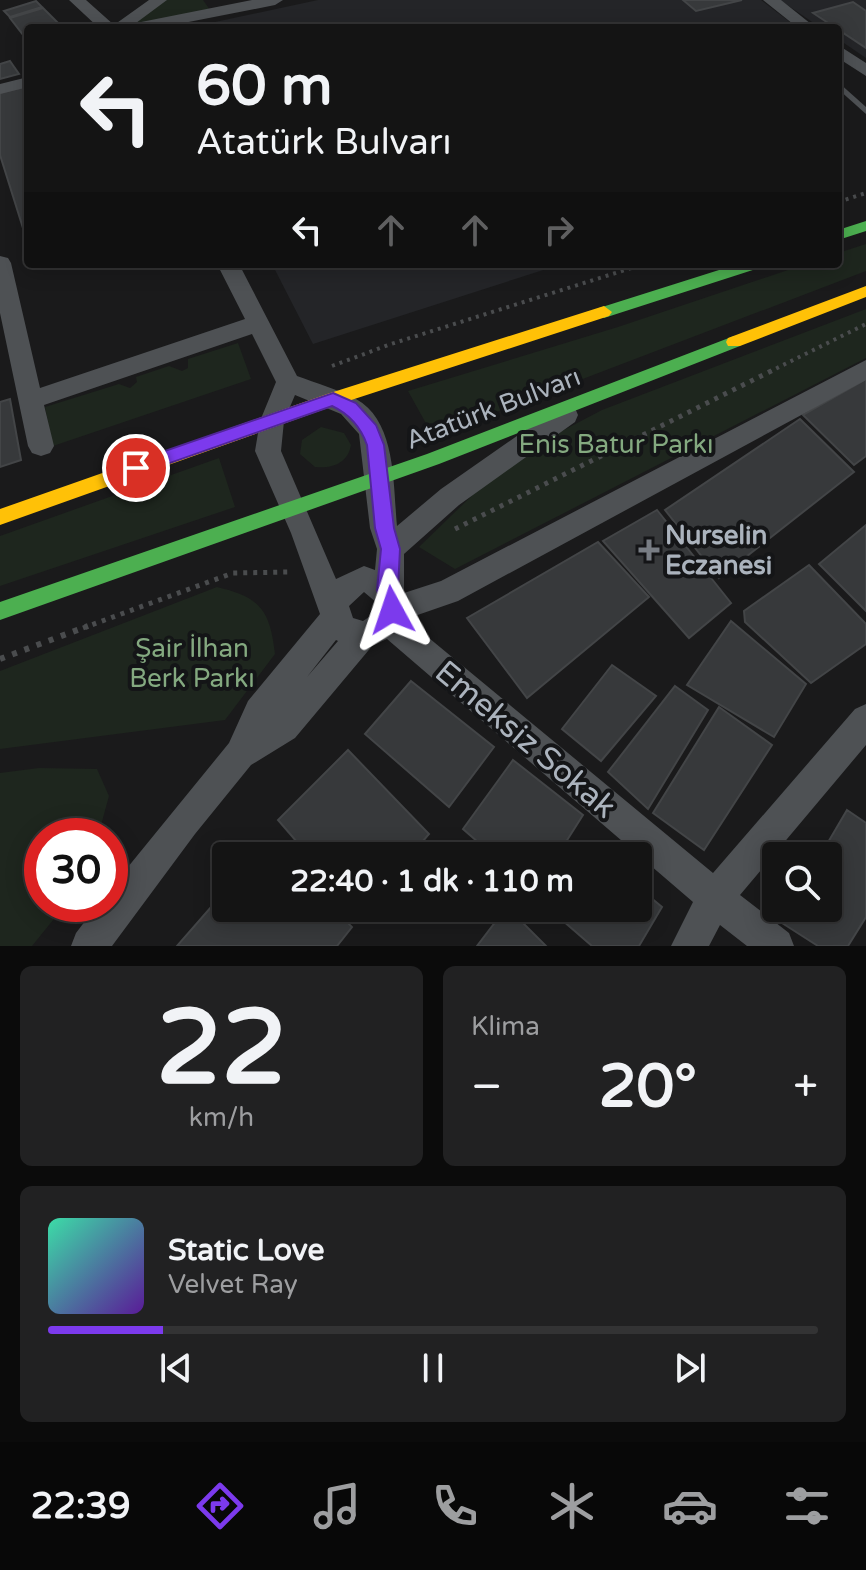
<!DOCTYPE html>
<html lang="tr">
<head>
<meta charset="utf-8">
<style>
  body { margin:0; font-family:"Varela Round",sans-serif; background:#212122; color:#f1f3f6; height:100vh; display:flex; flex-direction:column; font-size:30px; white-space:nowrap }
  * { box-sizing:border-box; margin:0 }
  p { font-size:26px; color:#9d9ea0 }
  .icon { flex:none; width:44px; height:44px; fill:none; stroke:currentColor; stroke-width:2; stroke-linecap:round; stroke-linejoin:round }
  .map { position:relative; height:946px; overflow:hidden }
  .details { display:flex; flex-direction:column; gap:20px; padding:20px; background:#0b0b0b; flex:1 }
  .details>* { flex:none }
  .hud { position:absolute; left:24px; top:24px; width:818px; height:244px; border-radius:8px; box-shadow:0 4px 20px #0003,0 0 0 2px #333334; background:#141414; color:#f1f3f6; overflow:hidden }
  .controls { position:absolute; left:762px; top:842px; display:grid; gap:16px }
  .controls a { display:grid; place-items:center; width:80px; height:80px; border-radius:8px; background:#141414; box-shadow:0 4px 20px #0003,0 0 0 2px #333334; font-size:40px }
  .speed { position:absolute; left:24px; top:818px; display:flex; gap:16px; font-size:40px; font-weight:700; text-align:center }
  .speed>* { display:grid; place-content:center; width:104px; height:104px; border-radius:50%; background:#141414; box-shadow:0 4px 20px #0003,0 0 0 2px #333334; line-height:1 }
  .speed .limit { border:12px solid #d22; background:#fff; color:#111 }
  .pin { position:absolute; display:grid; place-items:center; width:68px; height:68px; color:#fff; margin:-34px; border:4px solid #fff; border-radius:50%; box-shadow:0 2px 8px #0007 }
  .me { position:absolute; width:88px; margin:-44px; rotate:355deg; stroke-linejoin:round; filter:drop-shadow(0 0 6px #0008) }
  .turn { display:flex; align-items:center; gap:28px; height:168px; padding:0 40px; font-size:36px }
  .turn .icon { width:104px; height:104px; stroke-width:2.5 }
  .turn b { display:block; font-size:56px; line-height:68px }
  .lanes { display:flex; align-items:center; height:76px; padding:0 40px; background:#0003; justify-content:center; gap:40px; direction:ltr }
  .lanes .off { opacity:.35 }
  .big { font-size:60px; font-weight:700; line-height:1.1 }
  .details .card { flex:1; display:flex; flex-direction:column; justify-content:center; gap:12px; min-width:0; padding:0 28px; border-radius:12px; background:#212122 }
  .details .dial { align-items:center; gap:0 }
  .dial b { font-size:104px; line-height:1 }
  .song { display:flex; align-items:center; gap:24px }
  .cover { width:96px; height:96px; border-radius:12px; background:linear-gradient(135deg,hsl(160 70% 55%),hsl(270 70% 35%)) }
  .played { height:8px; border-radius:4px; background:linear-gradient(90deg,#7c3aed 15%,#333334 15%) }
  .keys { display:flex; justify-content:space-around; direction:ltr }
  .heat { display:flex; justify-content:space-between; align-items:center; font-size:44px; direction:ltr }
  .details .tiles { flex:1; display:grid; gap:20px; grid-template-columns:1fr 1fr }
  .card:last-child { grid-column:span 2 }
  .trip { position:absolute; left:212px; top:842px; width:440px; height:80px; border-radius:8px; background:#141414; box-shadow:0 4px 20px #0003,0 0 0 2px #333334; font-weight:700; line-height:80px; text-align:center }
  .tab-bar { display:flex; height:128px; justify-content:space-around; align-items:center; background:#080808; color:#9d9ea0 }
  .tab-bar .icon { width:56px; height:56px }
  .tab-bar .on { color:#7c3aed }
  .tab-bar b { font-size:36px; color:#f1f3f6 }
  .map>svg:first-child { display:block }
</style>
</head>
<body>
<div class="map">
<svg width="866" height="946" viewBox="0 0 866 946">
  <rect width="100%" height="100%" fill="#1a1a1b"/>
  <path fill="#242528" d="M318 0H761L795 26 187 28Z
    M780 0H866V58L838 39V28H821Z
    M272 264H562L313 344Z"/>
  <path fill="#1e261e" d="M161 0H203L212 13 118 28Z
    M866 244V271L433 436 408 391 618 327 806 264H838V253Z
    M866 309V358L455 569 419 547 487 481 543 441 602 410Z
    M238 343 251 379 53 446 45 407 119 384 130 388 137 382 136 377 169 366 182 371 188 368V359Z
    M321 427 344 433 351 445C348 463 332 469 315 467L300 454 302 440Z
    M219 458 235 507 0 586V536Z
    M217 587C259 597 270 609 275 654L225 720 0 749V671Z
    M39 768 97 769 109 796 98 836H42V904H66L32 946H0V773Z"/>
  <path fill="#37393b" stroke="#434547" stroke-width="2" d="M683 0H742L696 11Z
    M36 1 42 7 10 17 4 11Z
    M853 2 866 11V48L813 13Z
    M43 8 61 26 28 28V35L24 36 10 18Z
    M10 61 19 74 0 79V64Z
    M28 86V244L0 155V93Z
    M866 379V456L854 465 803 415Z
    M10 399 21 460 0 467V402Z
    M800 419 854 472 719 578 665 510Z
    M657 510 731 603 689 638 603 541Z
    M866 525V611L819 564Z
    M598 542 649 597 527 698 467 618Z
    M809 565 866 624V644L811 683 745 622 744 611Z
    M731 621 806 684 774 737 687 685Z
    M612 665 656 696 601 761 562 729Z
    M411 681 494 747 449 807 365 734Z
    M675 686 708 710 648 809 608 772Z
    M719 707 772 745 704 850 653 813Z
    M348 750 429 834 410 856H309L278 820Z
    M513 760 583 815 557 856H494L463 829Z
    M847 810 866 823V917L848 946H818L782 923 790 908H828V856H820Z
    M269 842 282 856H256Z
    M638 887 662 907 639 946H592L554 913 558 908H638Z
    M226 890V908H333L352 927 337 946H177Z
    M506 908H508L546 946H477Z"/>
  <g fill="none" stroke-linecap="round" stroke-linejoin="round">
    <path stroke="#4a4c4e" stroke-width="4" stroke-dasharray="3 5" stroke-linecap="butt" d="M838 202 866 193
      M332 366 391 344 644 264
      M769 372 866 324"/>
    <path stroke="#4a4c4e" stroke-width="5" stroke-dasharray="4 6" stroke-linecap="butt" d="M455 529 773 370
      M83 628 233 573 289 572"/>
    <path stroke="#4a4c4e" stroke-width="6" stroke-dasharray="5 8" stroke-linecap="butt" d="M0 659 88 626"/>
    <path fill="#4e5154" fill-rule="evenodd" d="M838 82 866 107V114L838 89Z"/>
    <path fill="#4e5154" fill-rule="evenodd" d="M69 0H86L114 25 149 0H167L136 23 252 0H283L275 5 158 28H99Z
      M763 0H781L816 28H798Z
      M838 45 866 63V76L838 58Z
      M28 77V87L0 94V84Z
      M0 256 8 258 11 263 40 388 245 319 217 264H239L297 376C316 383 337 389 356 399 397 421 393 487 397 526L441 489 557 408 566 405 575 408 578 415 575 422 459 505 404 554V593L441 581 866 360V380L458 601 406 619 713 873 855 709 866 704V745L740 895 789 933 794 946H747L720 925 709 946H671L693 902 387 639 373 645 295 738 251 765 195 834 112 946H71L76 933 98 904H110V889L229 743 248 701 320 614 291 533 255 451 260 421 276 382 252 334 44 405 54 446 50 453 41 456 32 453 28 446 0 313ZM295 395 341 414 359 434 370 528 377 549 375 570 364 566 336 579 281 451 284 421ZM364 592 377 603 375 613 363 621 353 618 349 606ZM336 640 338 641 307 677Z"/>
    <path fill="#4caf50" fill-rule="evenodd" d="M866 221V231L838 240V230Z
      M738 264H761L759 268 604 318 596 312 599 308Z
      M734 336 740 338 742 342 740 346 439 464 0 620V602L427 454Z"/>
    <path fill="#ffc107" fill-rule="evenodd" d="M866 286V297L740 346H728L726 342 728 338Z
      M604 306 612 312 609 316 339 404 0 525V509L327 394Z"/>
  </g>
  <path fill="#7c3aed" stroke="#51269a" stroke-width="2" d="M333 393 356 403 376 425 384 445 394 528 400 549 398 589 402 599 403 610 400 617 392 620 385 617 377 590 381 549 375 528 367 445C361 428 349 414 332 406L136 475 127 468 130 463Z"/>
  <path fill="#787d84" stroke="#141517" stroke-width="3" d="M645 538h8v8h8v8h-8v8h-8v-8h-8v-8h8z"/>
  <g text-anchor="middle" stroke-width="8" stroke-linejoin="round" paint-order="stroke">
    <g font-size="26" fill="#abb3bd" stroke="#141517">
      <text transform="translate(493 408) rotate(-21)" y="9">Atatürk Bulvarı</text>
    </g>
    <g font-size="26" fill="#84a980" stroke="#141517">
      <text x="616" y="453">Enis Batur Parkı</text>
      <text x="192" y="657">Şair İlhan<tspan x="192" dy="30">Berk Parkı</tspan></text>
    </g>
    <g font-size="26" font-weight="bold" fill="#abb3bd" stroke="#141517" text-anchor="start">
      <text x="665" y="544">Nurselin<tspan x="665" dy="30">Eczanesi</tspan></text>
    </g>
    <g font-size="32" fill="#abb3bd" stroke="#141517">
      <text transform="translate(526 739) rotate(40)" y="11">Emeksiz Sokak</text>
    </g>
  </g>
</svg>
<div class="controls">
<a><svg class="icon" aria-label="search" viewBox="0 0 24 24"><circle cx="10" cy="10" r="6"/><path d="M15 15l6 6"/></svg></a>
</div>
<div class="speed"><div class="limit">30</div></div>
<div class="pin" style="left:136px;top:468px;background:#d93025"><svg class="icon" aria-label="arrive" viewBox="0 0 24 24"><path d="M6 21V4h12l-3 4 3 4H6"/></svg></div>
<svg class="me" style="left:392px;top:610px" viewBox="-20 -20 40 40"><path d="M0-17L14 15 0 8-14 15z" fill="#7c3aed" stroke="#fff" stroke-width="4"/></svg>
<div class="trip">22:40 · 1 dk · 110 m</div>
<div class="hud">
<div class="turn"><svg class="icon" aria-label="left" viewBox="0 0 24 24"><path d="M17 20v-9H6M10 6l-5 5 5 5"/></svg><div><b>60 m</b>Atatürk Bulvarı</div></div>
<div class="lanes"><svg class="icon" aria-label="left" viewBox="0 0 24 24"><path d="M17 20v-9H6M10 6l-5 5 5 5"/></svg><svg class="icon off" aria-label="ahead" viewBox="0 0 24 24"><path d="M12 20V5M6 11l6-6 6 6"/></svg><svg class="icon off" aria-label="ahead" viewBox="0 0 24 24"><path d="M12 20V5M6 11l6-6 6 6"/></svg><svg class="icon off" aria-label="right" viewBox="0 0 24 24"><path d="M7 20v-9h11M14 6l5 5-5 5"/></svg></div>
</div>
</div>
<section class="details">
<div class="tiles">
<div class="card dial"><b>22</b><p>km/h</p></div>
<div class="card"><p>Klima</p>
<div class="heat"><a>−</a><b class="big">20°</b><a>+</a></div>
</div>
<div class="card">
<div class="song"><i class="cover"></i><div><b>Static Love</b><p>Velvet Ray</p></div></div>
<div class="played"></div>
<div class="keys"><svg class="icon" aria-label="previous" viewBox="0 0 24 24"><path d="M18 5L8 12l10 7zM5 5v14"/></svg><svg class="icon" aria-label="pause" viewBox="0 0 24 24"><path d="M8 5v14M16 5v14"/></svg><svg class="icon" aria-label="next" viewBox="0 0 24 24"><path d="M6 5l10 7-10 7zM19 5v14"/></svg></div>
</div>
</div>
</section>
<nav class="tab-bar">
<b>22:39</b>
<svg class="icon on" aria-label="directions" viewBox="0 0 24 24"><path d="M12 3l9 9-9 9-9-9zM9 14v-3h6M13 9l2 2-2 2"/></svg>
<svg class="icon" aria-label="music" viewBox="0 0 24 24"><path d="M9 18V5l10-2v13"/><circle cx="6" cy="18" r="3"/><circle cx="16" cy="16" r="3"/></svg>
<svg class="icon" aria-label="phone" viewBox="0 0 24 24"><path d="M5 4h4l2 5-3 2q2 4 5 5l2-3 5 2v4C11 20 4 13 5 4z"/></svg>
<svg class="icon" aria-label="climate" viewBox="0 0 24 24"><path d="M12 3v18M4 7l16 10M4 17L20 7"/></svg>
<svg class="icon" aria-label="car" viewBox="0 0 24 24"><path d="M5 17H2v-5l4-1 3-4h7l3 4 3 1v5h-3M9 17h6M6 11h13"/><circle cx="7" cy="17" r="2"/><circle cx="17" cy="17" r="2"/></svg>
<svg class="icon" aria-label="filters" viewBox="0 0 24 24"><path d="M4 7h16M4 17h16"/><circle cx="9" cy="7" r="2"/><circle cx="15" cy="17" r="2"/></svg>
</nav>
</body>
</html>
